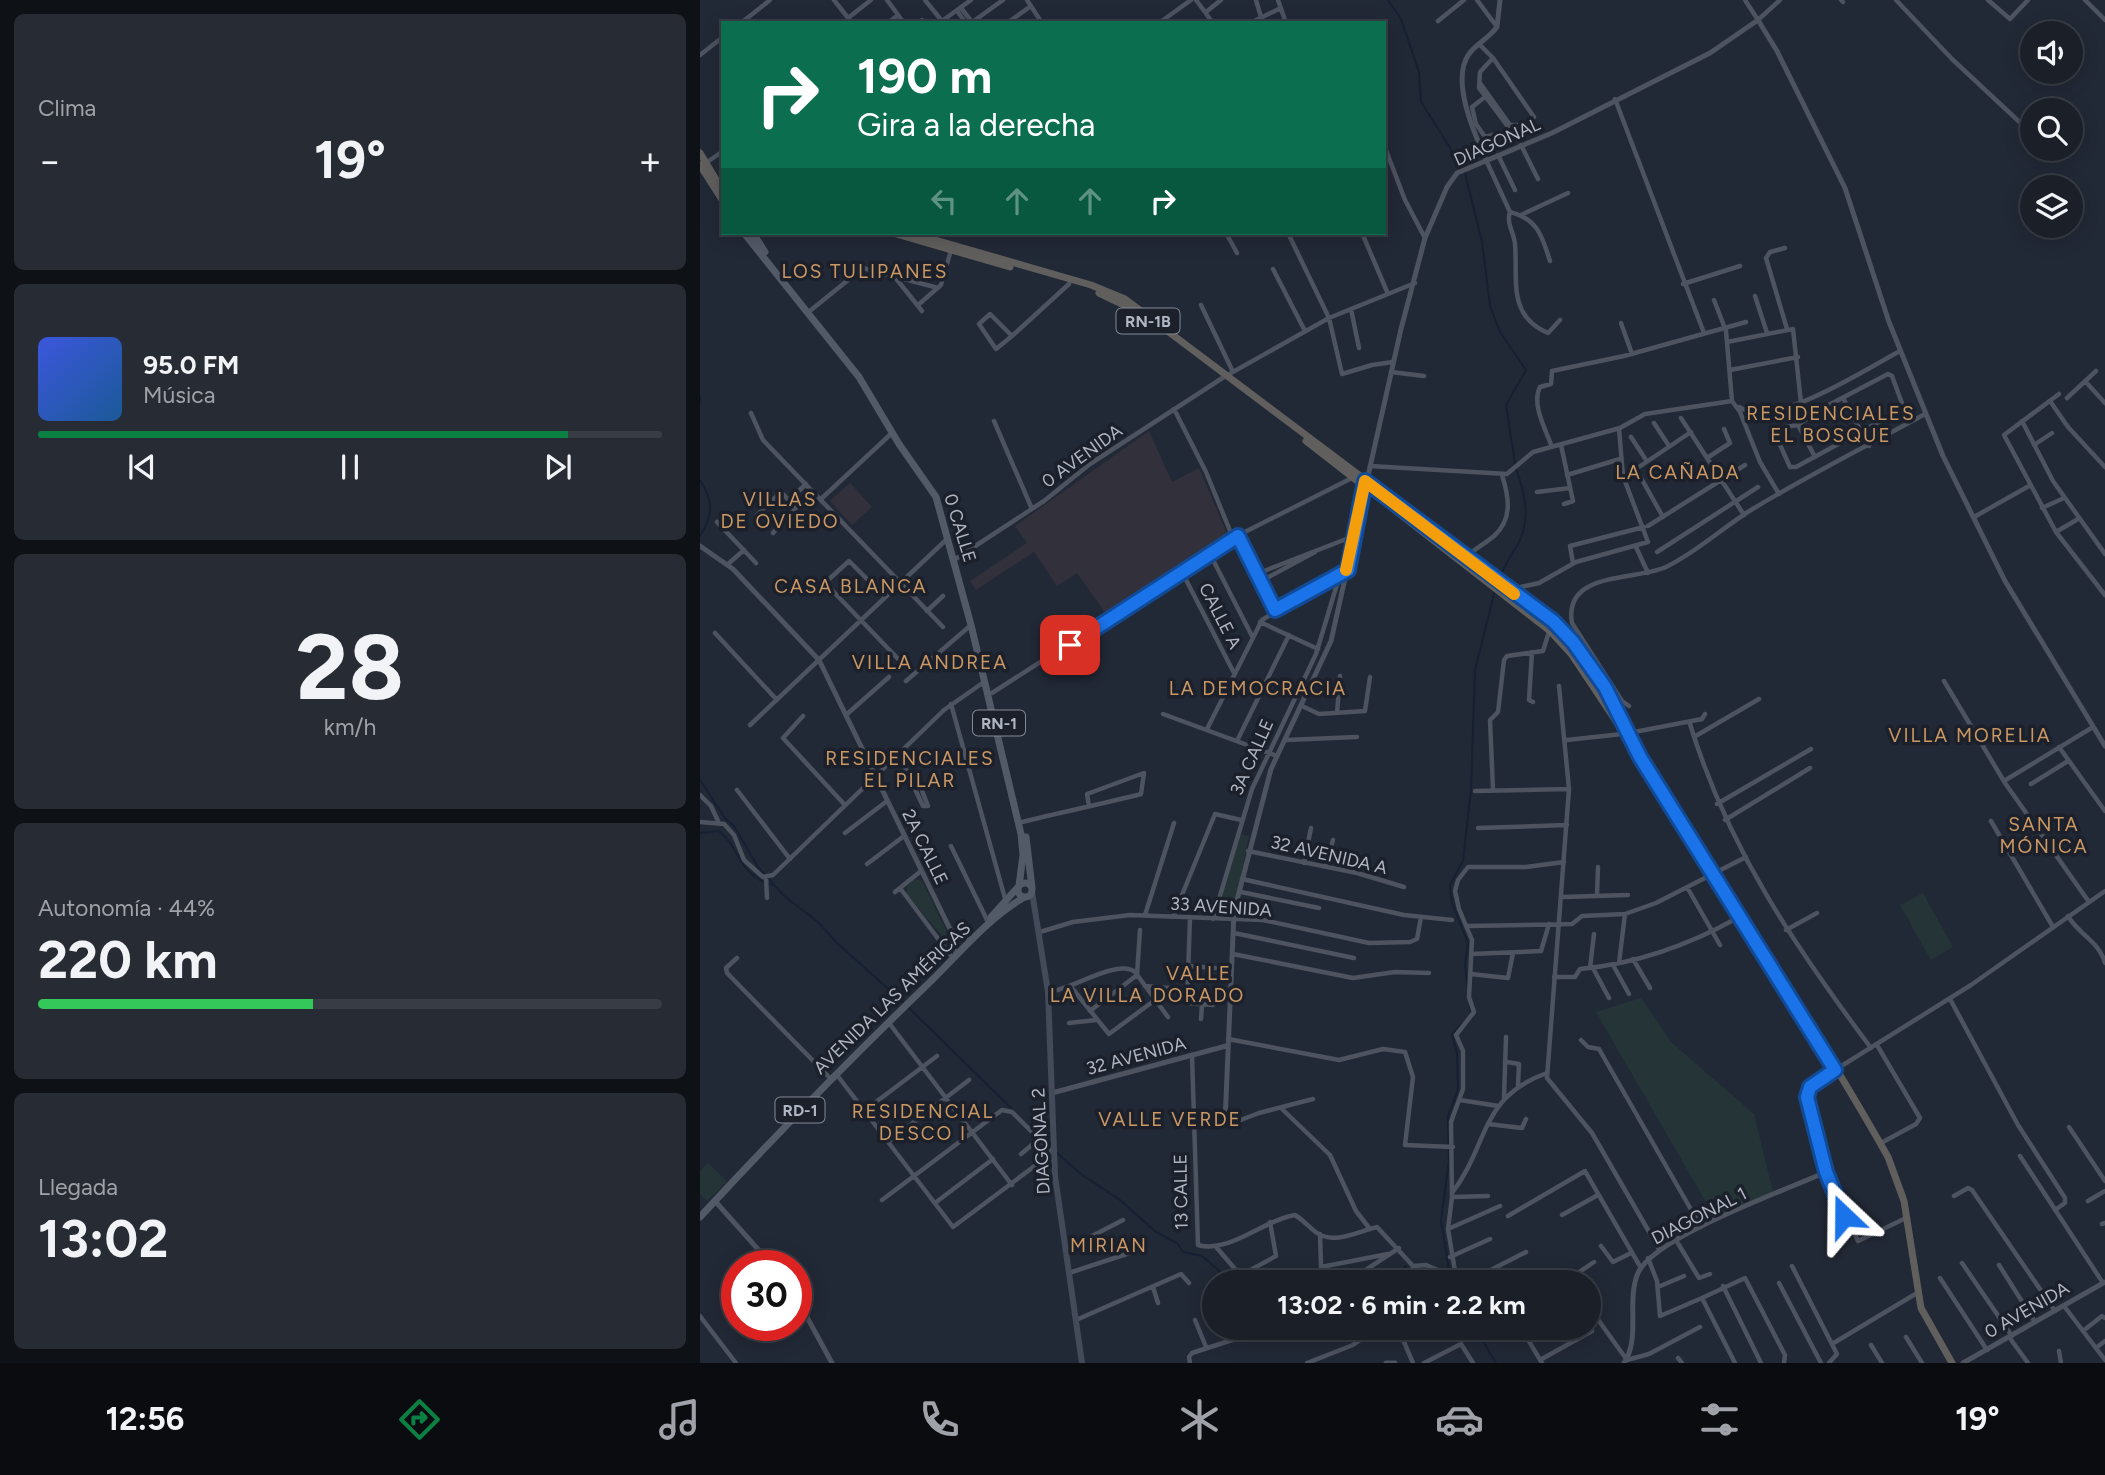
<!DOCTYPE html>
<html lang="es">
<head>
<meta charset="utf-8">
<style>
  body { margin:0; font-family:Figtree,sans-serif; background:#272c34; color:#f1f3f6; height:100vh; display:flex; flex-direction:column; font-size:26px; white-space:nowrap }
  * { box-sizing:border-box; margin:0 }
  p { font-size:23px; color:#9fa2a8 }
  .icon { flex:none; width:38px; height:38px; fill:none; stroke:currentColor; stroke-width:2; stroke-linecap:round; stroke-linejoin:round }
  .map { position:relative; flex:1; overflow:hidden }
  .sheet { display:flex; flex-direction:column; gap:14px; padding:14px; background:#0e1116; width:700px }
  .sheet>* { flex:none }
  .top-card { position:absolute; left:21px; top:21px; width:665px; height:214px; border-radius:0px; box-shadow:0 4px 18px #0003,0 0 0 2px #383d45; background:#0b6e4f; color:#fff; overflow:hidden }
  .tools { position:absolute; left:1320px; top:21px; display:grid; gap:14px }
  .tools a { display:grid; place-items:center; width:63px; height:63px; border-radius:50%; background:#1a1f28; box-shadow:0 4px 18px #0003,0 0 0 2px #383d45; font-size:35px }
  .speed { position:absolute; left:21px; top:1250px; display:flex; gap:14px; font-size:35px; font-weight:700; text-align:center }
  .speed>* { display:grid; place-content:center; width:91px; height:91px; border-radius:50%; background:#1a1f28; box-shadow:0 4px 18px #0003,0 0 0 2px #383d45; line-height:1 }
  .speed .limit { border:10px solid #d22; background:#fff; color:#111 }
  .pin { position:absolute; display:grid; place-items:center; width:60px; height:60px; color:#fff; margin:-30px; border-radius:14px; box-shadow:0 4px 10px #0006 }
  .me { position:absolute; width:77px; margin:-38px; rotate:337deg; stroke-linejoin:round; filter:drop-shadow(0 0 5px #0008) }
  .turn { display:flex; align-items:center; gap:24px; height:147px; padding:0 21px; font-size:32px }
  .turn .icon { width:91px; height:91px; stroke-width:2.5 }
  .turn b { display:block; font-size:49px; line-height:60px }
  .lanes { display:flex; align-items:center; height:66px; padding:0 21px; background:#0003; justify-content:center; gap:35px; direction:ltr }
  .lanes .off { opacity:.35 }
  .big { font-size:52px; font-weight:700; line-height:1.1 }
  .sheet .tile { flex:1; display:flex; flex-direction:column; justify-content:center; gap:10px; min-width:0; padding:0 24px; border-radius:10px; background:#272c34 }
  .sheet .dial { align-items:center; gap:0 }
  .dial b { font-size:91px; line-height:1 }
  .song { display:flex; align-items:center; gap:21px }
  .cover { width:84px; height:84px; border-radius:10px; background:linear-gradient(135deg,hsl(230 70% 55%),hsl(210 70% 35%)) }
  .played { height:7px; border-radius:4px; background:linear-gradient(90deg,#0b8043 85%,#383d45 85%) }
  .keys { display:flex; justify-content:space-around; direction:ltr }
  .heat { display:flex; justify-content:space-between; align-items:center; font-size:38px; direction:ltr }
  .charge { height:10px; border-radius:5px; background:linear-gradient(90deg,#34c759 44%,#383d45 0) }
  .trip { position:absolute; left:502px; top:1270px; width:399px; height:70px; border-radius:35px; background:#1a1f28; box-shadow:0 4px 18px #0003,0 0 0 2px #383d45; font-weight:700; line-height:70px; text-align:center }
  .dock { display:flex; height:112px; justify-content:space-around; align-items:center; background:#0a0c10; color:#9fa2a8 }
  .dock .icon { width:49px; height:49px }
  .dock .on { color:#0b8043 }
  .dock b { font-size:32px; color:#f1f3f6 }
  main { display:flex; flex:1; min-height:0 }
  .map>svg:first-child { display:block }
</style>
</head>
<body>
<main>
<section class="sheet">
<div class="tile"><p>Clima</p>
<div class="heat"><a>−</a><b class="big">19°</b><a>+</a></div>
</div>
<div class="tile">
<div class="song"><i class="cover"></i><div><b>95.0 FM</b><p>Música</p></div></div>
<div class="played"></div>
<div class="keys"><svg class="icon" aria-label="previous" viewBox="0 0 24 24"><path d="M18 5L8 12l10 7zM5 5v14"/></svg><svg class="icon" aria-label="pause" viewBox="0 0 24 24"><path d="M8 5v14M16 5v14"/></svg><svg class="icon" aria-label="next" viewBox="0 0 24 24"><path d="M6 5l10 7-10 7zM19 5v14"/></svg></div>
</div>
<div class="tile dial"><b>28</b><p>km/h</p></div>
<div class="tile"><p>Autonomía · 44%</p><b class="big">220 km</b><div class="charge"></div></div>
<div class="tile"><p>Llegada</p><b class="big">13:02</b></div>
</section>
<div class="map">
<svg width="1405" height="1363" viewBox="0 0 1405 1363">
  <rect width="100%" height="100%" fill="#222936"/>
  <path fill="#32303b" d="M449 431 472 482 499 468 529 538 409 618 377 573 357 586 334 552 276 590 270 581 327 543 315 526Z
    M150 483 172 507 152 525 130 501Z"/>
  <path fill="#243437" d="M540 834 549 836 533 913 520 917 517 913Z
    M215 879 222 881 252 942 253 949 206 893 208 885Z
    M1223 893 1253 947 1231 960 1200 905Z
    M941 998 971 1042 1054 1114 1073 1192 1014 1216 896 1012Z
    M8 1163 27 1182 7 1201 0 1194V1171Z"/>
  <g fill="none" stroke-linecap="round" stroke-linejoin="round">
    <path stroke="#162033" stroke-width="2" d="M688 0 701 19 719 72 721 102 763 168
      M765 173 782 242 790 306 800 332 826 370 806 405 815 463
      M0 397V402
      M0 480C13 500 14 515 0 536
      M800 578C804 565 811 556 818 544 831 520 825 493 816 469
      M0 780 25 818 34 826 58 867 83 895 118 922 137 943 205 1004
      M0 833 19 831C42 849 36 875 75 886
      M209 1008 312 1109
      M771 1014 765 965 768 943 752 903 750 885 763 861 771 789 775 670 795 590
      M357 1153 381 1174 420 1200 456 1232 477 1243 483 1252 502 1256 533 1283
      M693 1283 706 1266
      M751 1283 741 1220 749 1161 748 1116 758 1090 757 1053 752 1035 762 1023
      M775 1328 796 1363"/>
    <path stroke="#4d535f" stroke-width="4.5" d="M134 0 152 23
      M187 0 204 23
      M225 0 242 21 271 0
      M327 0 342 23
      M496 0 513 23
      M556 0 561 17
      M578 0 586 23
      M777 0 797 27
      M1045 0 1058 20 1080 0
      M1141 0 1143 2
      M1196 0 1252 59 1327 129
      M1288 0 1310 19 1328 0
      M1385 0 1405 20
      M261 8 272 22
      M257 11 266 23
      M506 12 521 0
      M148 18 171 0
      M222 20 224 23
      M738 21 764 0
      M41 23 70 0
      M188 23 198 15
      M271 23 303 0
      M307 23 331 6
      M459 23 491 0
      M550 23 581 8
      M779 44 793 58
      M0 55 23 37
      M793 58 834 117 822 128 812 132 779 88 780 72Z
      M780 83 810 125H826
      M785 97 772 107 776 124 785 137 809 131
      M915 99 1004 333
      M684 145 705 200 725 238
      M821 145 838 179
      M798 155 815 190
      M786 160 810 212C806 224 814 232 815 244 818 279 807 316 848 333L860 320
      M6 163 23 151
      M810 212C838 219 842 236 850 261
      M821 215 868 193
      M526 233 537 253
      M588 233 629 318 642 374 672 365 693 362
      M662 233 688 294
      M1085 248 1070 252 1066 258 1087 329
      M573 269 605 331
      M194 276 222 311
      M983 284 1040 266
      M1055 296 1067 333
      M1014 300 1026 331 1032 401 1040 412 1060 462 1079 494
      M218 305 241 285 251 250
      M501 305 533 372
      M651 309 659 348
      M111 310 163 268 238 288
      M921 323 932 354
      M312 336 290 314 279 324 296 349 312 336 369 284
      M1027 342 1093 329 1101 403
      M1030 370 1098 357
      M691 372 724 376
      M1188 374 1192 376 1203 406 1201 410 1096 467H1090L1073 429 1098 425 1121 409Z
      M1385 381 1405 403
      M1359 394 1304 435 1356 532 1405 595
      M1143 398 1169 446
      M1367 398 1396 371
      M1350 401 1368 427 1405 467
      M1039 407C1074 430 1166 369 1200 351
      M474 409 506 472 533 538
      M51 413 63 440 243 627
      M981 418 1044 515
      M294 421 332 509
      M1322 421 1353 481 1405 554
      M954 423 969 446
      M1098 425 1115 457
      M931 437 946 460
      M861 445 873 501 864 504
      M1334 445 1352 433
      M852 447C846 430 831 404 840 387L851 384 852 371 924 356 1046 322
      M1007 458 1030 443 1024 429
      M670 466 807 474 833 452 920 428 945 414 1032 401
      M867 475 920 459
      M837 492 870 488
      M121 499 192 433
      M89 500 106 484
      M1342 508 1364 498
      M57 515 79 494H83L96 508 73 533
      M963 517 936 469 991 432
      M1274 517 1329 486
      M17 522 56 563
      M948 526 1045 465
      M1356 532 1378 519
      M538 536 575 610
      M936 547 948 573
      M615 552 565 579 564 571 654 536
      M957 552 1058 487
      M510 554 552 636
      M767 557C775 548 785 544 794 536 813 519 809 497 802 475
      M254 560 344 501 390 464 524 377 629 318 715 283
      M873 563 870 546 944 527
      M28 564 44 550
      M482 572 533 671
      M812 589 839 583 876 562 948 542 923 476 919 429
      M185 597 149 561 127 581V585L203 664
      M227 611 243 596
      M560 622 618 649
      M15 633 77 700
      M832 652 829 700 833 702
      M206 681 271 625
      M1244 681 1305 783 1389 902
      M859 686 869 789 847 1078 892 1133 959 1249
      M292 693 533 538 652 478
      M251 704 306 902
      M602 706 619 714 665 711 670 677
      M929 706 922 701 872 623C863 571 935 581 966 567 997 552 1022 528 1051 510 1107 476 1167 446 1225 414
      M637 713 640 676
      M463 714 577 756
      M146 715 189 677
      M103 716 83 738 144 804
      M990 724C1028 848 1094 945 1171 1048
      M50 725 247 539
      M507 729 562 620 641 571
      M929 733 1002 719 1005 714
      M994 737 1059 699
      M586 740 657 737
      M867 740 922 734
      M537 741 589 635
      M1359 747 1405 811
      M198 753 223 806H228L219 783 213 785
      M1304 781 1393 727
      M1331 784 1368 761
      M37 790 90 859
      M793 790 790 720 798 712 804 660 807 656 843 651 849 632
      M775 791 869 789
      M0 795 11 806 18 821
      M1017 804 1111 749
      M1025 820 1110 768
      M1291 821 1353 927
      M0 822 24 824 34 835 44 860 63 877 73 875 244 710 284 682
      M322 822C362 812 402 804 441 794L444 773 387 794 389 806
      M778 828 867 825
      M145 833 187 801
      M251 846 287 920
      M548 851 657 873 704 887
      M604 863 611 828
      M167 864 204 836
      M626 866 633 840
      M66 877 67 898
      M542 879 704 915 752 920
      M987 887 1020 945
      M200 888 251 956
      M195 892 221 871
      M541 892 619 908
      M897 895 898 867
      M863 897 928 895
      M445 915 474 823
      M1368 916C1379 935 1399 941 1405 963
      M473 917 515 814 541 820
      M490 918 487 1003 513 1005
      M513 919 552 789 616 654 641 571
      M768 926 872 924 882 916 925 914 956 903 1046 857
      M1086 930 1117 913
      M340 932 373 922 430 915 563 920 669 943 710 942 717 939 721 917
      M534 933 654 958
      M533 954 653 978 695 972 729 973
      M771 954 841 951 849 924
      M37 958 26 968 27 973 128 1076
      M933 959 950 988
      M919 963 925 914
      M913 965 929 994
      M488 966 515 968
      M890 968 894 934
      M893 968 909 998
      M771 974 808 978 813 953
      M854 977H875L880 969C935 964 991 944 1039 917
      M445 986 469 988
      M372 988 409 1034 455 1000
      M353 991C375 987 418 959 435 972L468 1017
      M1250 999 1318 1125 1365 1198V1203L1355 1210
      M390 1011 437 975 440 930
      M501 1019 502 1005
      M189 1023 312 1185
      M369 1023 396 1020
      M528 1039 639 1060 683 1049 705 1052 713 1077 705 1145 753 1147
      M881 1040 888 1047 899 1049 1001 1227
      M1177 1045 1220 1118 1216 1124 1181 1143
      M492 1055 498 1245C529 1254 563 1220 595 1215 603 1220 609 1227 617 1233 634 1245 659 1231 677 1227L713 1266 726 1265 745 1273
      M807 1062 819 1064 818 1085
      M1135 1070 1271 985 1405 891
      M137 1075 253 1227 340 1162 353 1159
      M804 1098 806 1037
      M760 1100 798 1106
      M581 1108 630 1155 656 1211 670 1229
      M164 1111 237 1056
      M525 1122 530 1124 559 1113 613 1099
      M788 1124 822 1128 826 1119
      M1369 1127 1405 1181
      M188 1142 269 1080
      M321 1154 339 1139
      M1320 1156 1403 1283
      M1126 1172 1158 1241 1206 1218
      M752 1193C789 1145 779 1097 847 1073
      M1254 1196 1268 1188 1272 1190 1355 1311
      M753 1197 788 1196
      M182 1200 302 1110 312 1112 353 1153
      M1388 1201 1405 1191
      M235 1203 293 1159
      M862 1215 898 1195
      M808 1216 885 1171 941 1268
      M1402 1224 1405 1223
      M748 1229 800 1206
      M620 1234 621 1267 626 1283
      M976 1240 999 1278 1010 1274
      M901 1246 913 1262 931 1253
      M517 1248 535 1269 545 1273 576 1256 570 1222
      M365 1250 423 1220
      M750 1257 790 1239
      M948 1258 957 1281 960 1316 1002 1298 1035 1363
      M1262 1263 1312 1336
      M1299 1265 1335 1322
      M1092 1266 1137 1354 1129 1363
      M621 1267 688 1254
      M369 1273 445 1248
      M1240 1278 1287 1350
      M652 1279 699 1248
      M709 1283 713 1266
      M734 1283 746 1273
      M757 1283 748 1229 752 1197 751 1122 763 1089V1051L756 1035 774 1012 769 997 772 940 759 909 755 891 758 880 768 867H826L864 862
      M765 1283 826 1252
      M821 1283 835 1276
      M872 1283V1277L894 1262
      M1079 1283 1121 1363
      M1023 1286 1061 1363
      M453 1287 458 1303
      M958 1287 984 1276
      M1002 1298 1045 1278 1085 1355 1084 1363
      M1364 1306 1405 1360
      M889 1307 927 1360 949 1354 1000 1327
      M0 1316 36 1363
      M376 1320 481 1274 489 1283
      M495 1320 506 1347
      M698 1328 713 1363
      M821 1328 842 1363
      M1383 1331 1402 1316 1405 1318
      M1206 1337 1222 1363
      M1309 1337 1328 1363
      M1132 1344 1217 1293
      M1171 1345 1182 1363
      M1396 1348 1405 1341
      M1359 1351 1361 1363
      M978 1358 982 1363
      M840 1360 892 1331
      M490 1363 489 1357 492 1353 569 1328
      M607 1363 653 1345 677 1328
      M724 1363 761 1344 773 1363"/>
    <path stroke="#4d535f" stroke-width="5" d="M786 160C775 135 750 80 769 54 776 44 789 38 797 27L800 0
      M0 546 33 569 119 660 250 929 255 951
      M250 929 260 937 269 938
      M352 1093 526 1046
      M525 1122 534 912 571 769 631 641 701 329 725 238 747 187 757 173 852 133 1010 53 1058 20 1077 51 1145 188 1189 322 1243 456 1305 581 1405 746
      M15 1201 72 1265
      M96 1297 132 1363
      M686 1363H695
      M924 1363C941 1338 926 1301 938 1273 954 1237 1086 1190 1126 1172L1107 1094 1115 1083 1135 1070
      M1263 1363 1405 1282"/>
    <path stroke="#434a59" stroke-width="6" d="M332 892 348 992 355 1176 382 1363"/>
    <path stroke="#535a67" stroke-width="7" d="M44 233 159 377 199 444 236 497 271 625 321 834 323 855 319 886
      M53 233 65 252
      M326 837 332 888
      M318 890a7 7 0 1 1 14 0a7 7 0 1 1-14 0Z
      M291 917 318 887
      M0 1217C74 1137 150 1059 228 984 258 955 287 919 323 898"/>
    <path stroke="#605f5d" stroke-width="7" d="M0 153 23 191
      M0 165 23 201
      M193 233 310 267
      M211 233 391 285 425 299 853 621C900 662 918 722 950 772 1029 900 1114 1026 1188 1157L1204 1201 1221 1308 1252 1363
      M399 293 432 309
      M606 441 850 631 872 655 940 757"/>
  </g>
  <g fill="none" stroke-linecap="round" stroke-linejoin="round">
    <g stroke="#114b97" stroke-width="18">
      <path id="route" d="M370 645 538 536 575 610 648 570 665 481 853 621 873 642 905 687 940 757 1135 1070 1110 1087 1107 1097 1126 1172 1144 1216"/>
    </g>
    <use href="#route" stroke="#1a73e8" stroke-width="12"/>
    <path stroke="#f59e0b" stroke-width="12" d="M646 570 665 481 814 594"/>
  </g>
  <g text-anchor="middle" stroke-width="7" stroke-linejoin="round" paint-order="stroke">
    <g fill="#1b202b" stroke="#838995" stroke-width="2">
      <rect x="416.5" y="308.5" width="63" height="25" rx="5"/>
      <rect x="273" y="710.5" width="52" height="25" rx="5"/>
      <rect x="75.5" y="1097.5" width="49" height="25" rx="5"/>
    </g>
    <g font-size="16" font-weight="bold" fill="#b0b6c3">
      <text x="448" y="327">RN-1B</text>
      <text x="299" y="729">RN-1</text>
      <text x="100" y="1116">RD-1</text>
    </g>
    <g font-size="18" fill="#b0b6c3" stroke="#1b202b">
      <text transform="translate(797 142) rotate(-24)" y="6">DIAGONAL</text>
      <text transform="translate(382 456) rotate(-36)" y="6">0 AVENIDA</text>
      <text transform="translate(260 528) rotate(73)" y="6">0 CALLE</text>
      <text transform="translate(520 616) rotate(63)" y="6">CALLE A</text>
      <text transform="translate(552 757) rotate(-66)" y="6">3A CALLE</text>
      <text transform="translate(225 847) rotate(64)" y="6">2A CALLE</text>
      <text transform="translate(629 855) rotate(13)" y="6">32 AVENIDA A</text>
      <text transform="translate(521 907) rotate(4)" y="6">33 AVENIDA</text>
      <text transform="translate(192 998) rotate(-44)" y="6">AVENIDA LAS AMÉRICAS</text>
      <text transform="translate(436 1056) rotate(-15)" y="6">32 AVENIDA</text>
      <text transform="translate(341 1141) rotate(-93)" y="6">DIAGONAL 2</text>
      <text transform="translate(481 1192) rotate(-91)" y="6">13 CALLE</text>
      <text transform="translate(999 1216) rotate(-27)" y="6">DIAGONAL 1</text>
      <text transform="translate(1327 1310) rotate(-30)" y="6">0 AVENIDA</text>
    </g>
    <g font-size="19" letter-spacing="2" fill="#cb9863" stroke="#1b202b">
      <text x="165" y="278">LOS TULIPANES</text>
      <text x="1131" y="420">RESIDENCIALES<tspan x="1131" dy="22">EL BOSQUE</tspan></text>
      <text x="978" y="479">LA CAÑADA</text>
      <text x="80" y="506">VILLAS<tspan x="80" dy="22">DE OVIEDO</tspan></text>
      <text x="151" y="593">CASA BLANCA</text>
      <text x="230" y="669">VILLA ANDREA</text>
      <text x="558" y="695">LA DEMOCRACIA</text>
      <text x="1270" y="742">VILLA MORELIA</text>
      <text x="210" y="765">RESIDENCIALES<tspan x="210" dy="22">EL PILAR</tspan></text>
      <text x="1344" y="831">SANTA<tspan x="1344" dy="22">MÓNICA</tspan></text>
      <text x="499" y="980">VALLE<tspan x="499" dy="22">DORADO</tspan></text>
      <text x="397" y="1002">LA VILLA</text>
      <text x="223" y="1118">RESIDENCIAL<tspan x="223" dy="22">DESCO I</tspan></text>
      <text x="470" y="1126">VALLE VERDE</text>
      <text x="409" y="1252">MIRIAN</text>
    </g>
  </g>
</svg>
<div class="tools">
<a><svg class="icon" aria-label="sound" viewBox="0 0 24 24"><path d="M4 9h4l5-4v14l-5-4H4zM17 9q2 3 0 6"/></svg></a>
<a><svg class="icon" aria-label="search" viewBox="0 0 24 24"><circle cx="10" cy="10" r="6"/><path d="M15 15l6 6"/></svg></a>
<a><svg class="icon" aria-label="layers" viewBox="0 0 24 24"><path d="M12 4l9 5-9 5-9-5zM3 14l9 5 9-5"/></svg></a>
</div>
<div class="speed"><div class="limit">30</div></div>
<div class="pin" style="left:370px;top:645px;background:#d93025"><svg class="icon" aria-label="arrive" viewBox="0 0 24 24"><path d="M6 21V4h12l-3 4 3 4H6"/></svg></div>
<svg class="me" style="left:1144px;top:1216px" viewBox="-20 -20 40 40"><path d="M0-17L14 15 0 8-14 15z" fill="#1a73e8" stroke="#fff" stroke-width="4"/></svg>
<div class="trip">13:02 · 6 min · 2.2 km</div>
<div class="top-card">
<div class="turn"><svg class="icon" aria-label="right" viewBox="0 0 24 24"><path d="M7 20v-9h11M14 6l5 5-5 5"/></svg><div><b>190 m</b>Gira a la derecha</div></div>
<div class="lanes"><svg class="icon off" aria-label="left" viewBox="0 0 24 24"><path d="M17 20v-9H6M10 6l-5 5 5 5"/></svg><svg class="icon off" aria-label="ahead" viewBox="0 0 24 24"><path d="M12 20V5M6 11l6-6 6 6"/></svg><svg class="icon off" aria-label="ahead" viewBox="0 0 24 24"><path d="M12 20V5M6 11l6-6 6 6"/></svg><svg class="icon" aria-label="right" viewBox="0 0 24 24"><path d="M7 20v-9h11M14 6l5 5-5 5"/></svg></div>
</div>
</div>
</main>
<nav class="dock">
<b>12:56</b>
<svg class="icon on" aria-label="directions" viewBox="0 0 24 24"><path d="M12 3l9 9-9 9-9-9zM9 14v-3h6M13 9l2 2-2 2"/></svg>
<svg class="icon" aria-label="music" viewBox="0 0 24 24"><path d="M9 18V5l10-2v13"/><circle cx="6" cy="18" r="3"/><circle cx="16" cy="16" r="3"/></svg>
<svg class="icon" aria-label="phone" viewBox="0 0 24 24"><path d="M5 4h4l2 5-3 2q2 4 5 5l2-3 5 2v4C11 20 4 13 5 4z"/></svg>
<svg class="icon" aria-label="climate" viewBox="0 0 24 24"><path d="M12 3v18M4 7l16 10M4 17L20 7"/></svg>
<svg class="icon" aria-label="car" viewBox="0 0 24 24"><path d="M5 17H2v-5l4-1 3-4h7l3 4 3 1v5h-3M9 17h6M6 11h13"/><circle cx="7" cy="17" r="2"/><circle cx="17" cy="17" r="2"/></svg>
<svg class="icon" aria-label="filters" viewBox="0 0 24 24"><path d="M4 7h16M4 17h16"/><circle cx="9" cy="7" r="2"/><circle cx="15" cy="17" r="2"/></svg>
<b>19°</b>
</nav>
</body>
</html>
